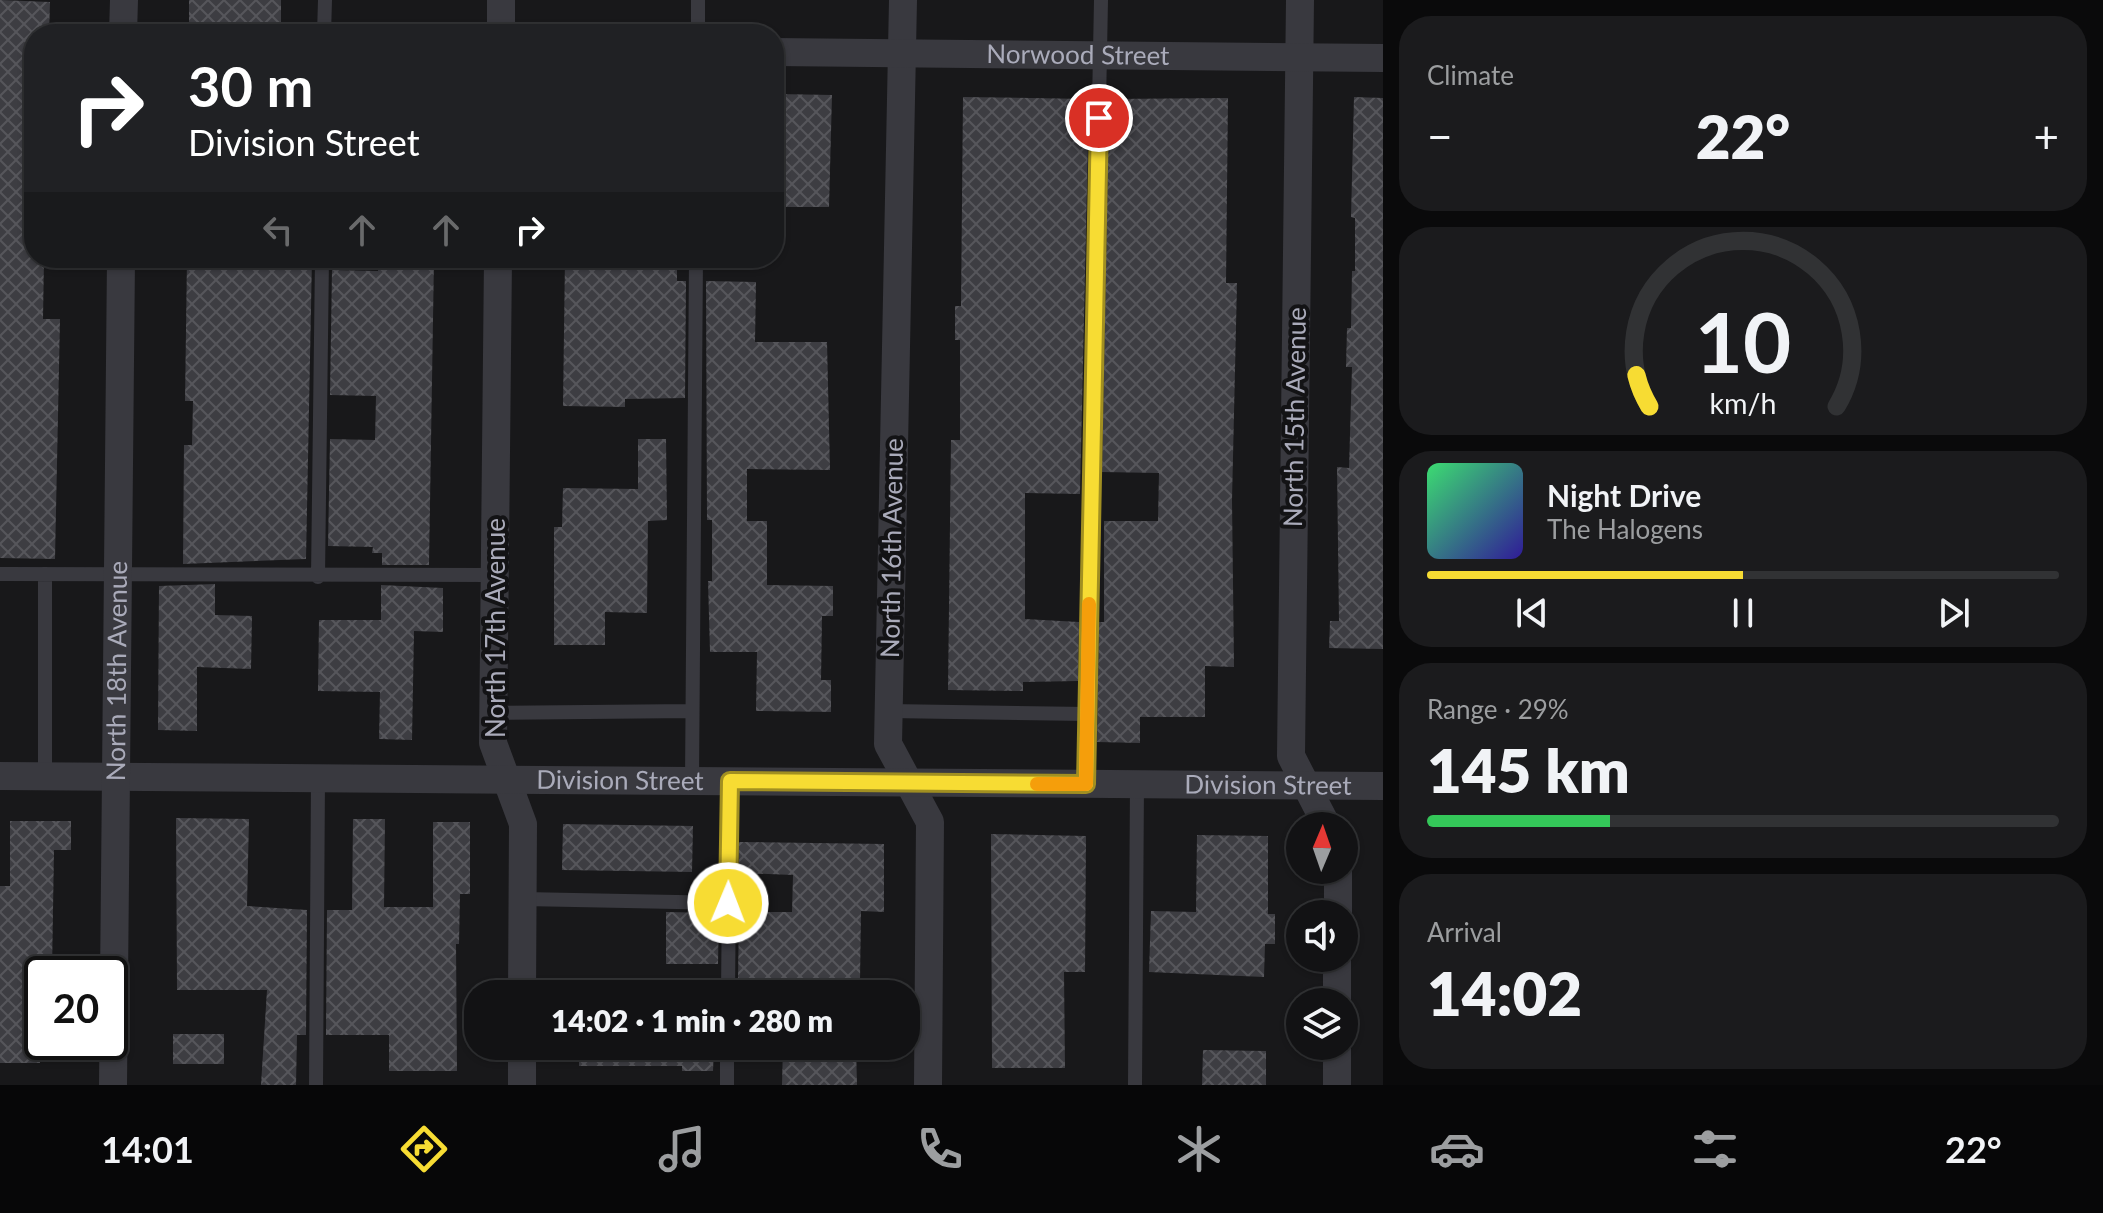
<!DOCTYPE html>
<html lang="en">
<head>
<meta charset="utf-8">
<style>
  body { margin:0; font-family:Lato,sans-serif; background:#1b1b1d; color:#f1f3f6; height:100vh; display:flex; flex-direction:column; font-size:30px; white-space:nowrap }
  * { box-sizing:border-box; margin:0 }
  p { font-size:26px; color:#9c9ea0 }
  .icon { flex:none; width:44px; height:44px; fill:none; stroke:currentColor; stroke-width:2; stroke-linecap:round; stroke-linejoin:round }
  .map { position:relative; flex:1; overflow:hidden }
  .sheet { display:flex; flex-direction:column; gap:16px; padding:16px; background:#0a0a0b; width:720px }
  .sheet>* { flex:none }
  .guide { position:absolute; left:24px; top:24px; width:760px; height:244px; border-radius:32px; box-shadow:0 2px 6px #0004,0 0 0 2px #313234; background:#202124; color:#fff; overflow:hidden }
  .needle { width:52px; rotate:2deg }
  .controls { position:absolute; left:1286px; top:812px; display:grid; gap:16px }
  .controls a { display:grid; place-items:center; width:72px; height:72px; border-radius:50%; background:#121214; box-shadow:0 2px 6px #0004,0 0 0 2px #313234; font-size:40px }
  .speed { position:absolute; left:24px; top:956px; display:flex; gap:16px; font-size:40px; font-weight:700; text-align:center }
  .speed>* { display:grid; place-content:center; width:104px; height:104px; border-radius:50%; background:#121214; box-shadow:0 2px 6px #0004,0 0 0 2px #313234; line-height:1 }
  .speed .limit { border:4px solid #111; border-radius:12px; background:#fff; color:#111 }
  .pin { position:absolute; display:grid; place-items:center; width:68px; height:68px; color:#fff; margin:-34px; border:4px solid #fff; border-radius:50%; box-shadow:0 2px 8px #0007 }
  .me { position:absolute; width:88px; margin:-44px; rotate:1deg; stroke-linejoin:round; filter:drop-shadow(0 0 6px #0008) }
  .turn { display:flex; align-items:center; gap:28px; height:168px; padding:0 32px; font-size:36px }
  .turn .icon { width:104px; height:104px; stroke-width:2.5 }
  .turn b { display:block; font-size:56px; line-height:68px }
  .lanes { display:flex; align-items:center; height:76px; padding:0 32px; background:#0003; justify-content:center; gap:40px; direction:ltr }
  .lanes .off { opacity:.35 }
  .big { font-size:60px; font-weight:800; line-height:1.1 }
  .sheet .tile { flex:1; display:flex; flex-direction:column; justify-content:center; gap:12px; min-width:0; padding:0 28px; border-radius:32px; background:#1b1b1d }
  .sheet .dial { align-items:center; gap:0 }
  .dial svg { height:208px; overflow:visible; fill:none; stroke:#313234; stroke-width:7; stroke-linecap:round; text-anchor:middle }
  .dial text { fill:#f1f3f6; stroke:none }
  .song { display:flex; align-items:center; gap:24px }
  .cover { width:96px; height:96px; border-radius:12px; background:linear-gradient(135deg,hsl(140 70% 55%),hsl(250 70% 35%)) }
  .played { height:8px; border-radius:4px; background:linear-gradient(90deg,#f7dc33 50%,#313234 50%) }
  .keys { display:flex; justify-content:space-around; direction:ltr }
  .heat { display:flex; justify-content:space-between; align-items:center; font-size:44px; direction:ltr }
  .charge { height:12px; border-radius:6px; background:linear-gradient(90deg,#34c759 29%,#313234 0) }
  .trip { position:absolute; left:464px; top:980px; width:456px; height:80px; border-radius:32px; background:#121214; box-shadow:0 2px 6px #0004,0 0 0 2px #313234; font-weight:800; line-height:80px; text-align:center }
  .menu { display:flex; height:128px; justify-content:space-around; align-items:center; background:#070708; color:#9c9ea0 }
  .menu .icon { width:56px; height:56px }
  .menu .active { color:#f7dc33 }
  .menu b { font-size:36px; color:#f1f3f6 }
  main { display:flex; flex:1; min-height:0 }
  .map>svg:first-child { display:block }
</style>
</head>
<body>
<main>
<div class="map">
<svg width="1383" height="1085" viewBox="0 0 1383 1085">
  <defs>
    <pattern id="building-cross-hatch" width="8" height="8" patternUnits="userSpaceOnUse" patternTransform="scale(2)"><rect width="8" height="8" fill="#3d3d42"/><path d="M0 0l8 8M0 8l8-8" fill="none" stroke="#56565b"/></pattern>
  </defs>
  <rect width="100%" height="100%" fill="#18181a"/>
  <path fill="url(#building-cross-hatch)" d="M0 0 50 2 49 34H34V258H44L43 319H60L55 559 0 558Z
    M189 0H281V31L189 30Z
    M777 94 832 95 829 207H779L780 165H774Z
    M963 97 1089 99 1080 494 1025 493V619L1079 622 1078 681 1023 682V691L948 690 951 440H960V340H955V306H961Z
    M1354 97 1383 98V649L1329 648 1330 621H1339L1337 467 1349 468 1352 367H1346L1347 328H1351L1352 271H1355V218L1351 217Z
    M1228 98 1226 283H1237L1232 500 1234 667 1205 666V717H1140V743L1097 742 1099 622H1104V521H1158L1159 473 1102 472 1109 99Z
    M187 258H312L306 559 183 564 184 445H192L193 401H185Z
    M378 258H434L429 565H382V553H372L373 547 328 546 330 439 375 440 376 396 330 395 332 270 378 271Z
    M565 258H677V281H686L685 398 625 399V407L563 406Z
    M706 281 756 282 755 342H827L830 470 747 469V521H767V585L833 586V616H822L821 680H831V712L756 711 757 652H710L708 581H712V520H707Z
    M638 439H666L667 520 648 521 647 613 605 612V645H554V527H562L563 488 638 489Z
    M215 584V615L252 616 251 669 197 667V731L158 730 159 586Z
    M381 585 443 588V632L414 631 412 740 379 739 380 692 318 691 319 620H381Z
    M176 818 249 819 247 906 307 910 306 1035H297L296 1085H261L267 990H177Z
    M353 819H385L384 907H433V822H470V894H460L459 944H456L457 1071H389V1035H326L327 910H352Z
    M10 821H71V850H54L52 971 40 970V1063H0V886H10Z
    M563 824 693 826 692 872 562 870Z
    M991 834 1086 836 1085 972H1064L1065 1068H992Z
    M1197 835 1268 836V914H1275V944H1265L1264 977 1149 972 1151 911 1196 912Z
    M739 842 884 844V912L861 911 860 981 738 979 739 912H792L793 875 739 873Z
    M666 912 719 913 718 964H666Z
    M173 1034H224V1064H173Z
    M579 1046H714L713 1071H682V1066H579Z
    M783 1046H856L857 1085H782Z
    M1203 1050 1266 1051V1085H1202Z"/>
  <g fill="none" stroke-linecap="round" stroke-linejoin="round">
    <path stroke="#39393f" stroke-width="14" d="M324 34 325 0
      M698 34V0
      M0 574 495 575
      M45 574V776
      M318 577 322 258
      M889 711 1087 714
      M493 713 692 711
      M692 781 696 258
      M1086 784 1101 0
      M523 899 728 903
      M728 994 730 781
      M316 1085 318 778
      M727 1085V1046
      M1135 1085 1137 784"/>
    <g stroke="#39393f" stroke-width="28">
      <path d="M903 0 888 744 930 822 928 1085"/>
      <path d="M1300 0 1291 756 1327 826"/>
      <path d="M123 34 124 0"/>
      <path d="M501 34V0"/>
      <path id="s1" d="M774 52 1383 58"/>
      <path d="M498 258 493 743 523 824 522 994"/>
      <path id="s2" d="M0 776 1383 786"/>
      <path d="M1338 914V870"/>
      <path d="M1337 1002V958"/>
      <path id="s3" d="M113 1085 121 258"/>
      <path d="M522 1085V1046"/>
      <path d="M1337 1085V1046"/>
    </g>
  </g>
  <g fill="none" stroke-linecap="round" stroke-linejoin="round">
    <g stroke="#a18f21" stroke-width="20">
      <path id="route" d="M728 903 730 781 1086 784 1099 118"/>
    </g>
    <use href="#route" stroke="#f7dc33" stroke-width="14"/>
    <path stroke="#f59e0b" stroke-width="14" d="M1037 784H1086L1089 604"/>
  </g>
  <g text-anchor="middle" stroke-width="8" stroke-linejoin="round" paint-order="stroke">
    <g font-size="26" fill="#aaabba" stroke="#131315">
      <text dy="9" stroke="none"><textPath href="#s1" startOffset="304">Norwood Street</textPath></text>
      <text transform="translate(1295 417) rotate(-89)" y="9">North 15th Avenue</text>
      <text transform="translate(892 548) rotate(-89)" y="9">North 16th Avenue</text>
      <text transform="translate(496 628) rotate(-90)" y="9">North 17th Avenue</text>
      <text dy="9" stroke="none"><textPath href="#s3" startOffset="414">North 18th Avenue</textPath></text>
      <text dy="9" stroke="none"><textPath href="#s2" startOffset="620">Division Street</textPath></text>
      <text dy="9" stroke="none"><textPath href="#s2" startOffset="1268">Division Street</textPath></text>
    </g>
  </g>
</svg>
<div class="controls">
<a><svg class="needle" viewBox="-14 -14 28 28"><path d="M0-13l5 13h-10z" fill="#e53935"/><path d="M0 13l5-13h-10z" fill="#9c9ea0"/></svg></a>
<a><svg class="icon" aria-label="sound" viewBox="0 0 24 24"><path d="M4 9h4l5-4v14l-5-4H4zM17 9q2 3 0 6"/></svg></a>
<a><svg class="icon" aria-label="layers" viewBox="0 0 24 24"><path d="M12 4l9 5-9 5-9-5zM3 14l9 5 9-5"/></svg></a>
</div>
<div class="speed"><div class="limit">20</div></div>
<div class="pin" style="left:1099px;top:118px;background:#d93025"><svg class="icon" aria-label="arrive" viewBox="0 0 24 24"><path d="M6 21V4h12l-3 4 3 4H6"/></svg></div>
<svg class="me" style="left:728px;top:903px" viewBox="-20 -20 40 40"><circle r="17" fill="#f7dc33" stroke="#fff" stroke-width="3"/><path d="M0-11L8 9 0 5-8 9z" fill="#fff"/></svg>
<div class="trip">14:02 · 1 min · 280 m</div>
<div class="guide">
<div class="turn"><svg class="icon" aria-label="right" viewBox="0 0 24 24"><path d="M7 20v-9h11M14 6l5 5-5 5"/></svg><div><b>30 m</b>Division Street</div></div>
<div class="lanes"><svg class="icon off" aria-label="left" viewBox="0 0 24 24"><path d="M17 20v-9H6M10 6l-5 5 5 5"/></svg><svg class="icon off" aria-label="ahead" viewBox="0 0 24 24"><path d="M12 20V5M6 11l6-6 6 6"/></svg><svg class="icon off" aria-label="ahead" viewBox="0 0 24 24"><path d="M12 20V5M6 11l6-6 6 6"/></svg><svg class="icon" aria-label="right" viewBox="0 0 24 24"><path d="M7 20v-9h11M14 6l5 5-5 5"/></svg></div>
</div>
</div>
<section class="sheet">
<div class="tile"><p>Climate</p>
<div class="heat"><a>−</a><b class="big">22°</b><a>+</a></div>
</div>
<div class="tile dial"><svg viewBox="0 0 100 80">
<path d="M14 69A42 42 0 1 1 86 69"/>
<path d="M14 69A42 42 0 0 1 9 57" stroke="#f7dc33"/>
<text x="50" y="56" font-size="32" font-weight="700">10</text>
<text x="50" y="72" font-size="11">km/h</text>
</svg></div>
<div class="tile">
<div class="song"><i class="cover"></i><div><b>Night Drive</b><p>The Halogens</p></div></div>
<div class="played"></div>
<div class="keys"><svg class="icon" aria-label="previous" viewBox="0 0 24 24"><path d="M18 5L8 12l10 7zM5 5v14"/></svg><svg class="icon" aria-label="pause" viewBox="0 0 24 24"><path d="M8 5v14M16 5v14"/></svg><svg class="icon" aria-label="next" viewBox="0 0 24 24"><path d="M6 5l10 7-10 7zM19 5v14"/></svg></div>
</div>
<div class="tile"><p>Range · 29%</p><b class="big">145 km</b><div class="charge"></div></div>
<div class="tile"><p>Arrival</p><b class="big">14:02</b></div>
</section>
</main>
<nav class="menu">
<b>14:01</b>
<svg class="icon active" aria-label="directions" viewBox="0 0 24 24"><path d="M12 3l9 9-9 9-9-9zM9 14v-3h6M13 9l2 2-2 2"/></svg>
<svg class="icon" aria-label="music" viewBox="0 0 24 24"><path d="M9 18V5l10-2v13"/><circle cx="6" cy="18" r="3"/><circle cx="16" cy="16" r="3"/></svg>
<svg class="icon" aria-label="phone" viewBox="0 0 24 24"><path d="M5 4h4l2 5-3 2q2 4 5 5l2-3 5 2v4C11 20 4 13 5 4z"/></svg>
<svg class="icon" aria-label="climate" viewBox="0 0 24 24"><path d="M12 3v18M4 7l16 10M4 17L20 7"/></svg>
<svg class="icon" aria-label="car" viewBox="0 0 24 24"><path d="M5 17H2v-5l4-1 3-4h7l3 4 3 1v5h-3M9 17h6M6 11h13"/><circle cx="7" cy="17" r="2"/><circle cx="17" cy="17" r="2"/></svg>
<svg class="icon" aria-label="filters" viewBox="0 0 24 24"><path d="M4 7h16M4 17h16"/><circle cx="9" cy="7" r="2"/><circle cx="15" cy="17" r="2"/></svg>
<b>22°</b>
</nav>
</body>
</html>
